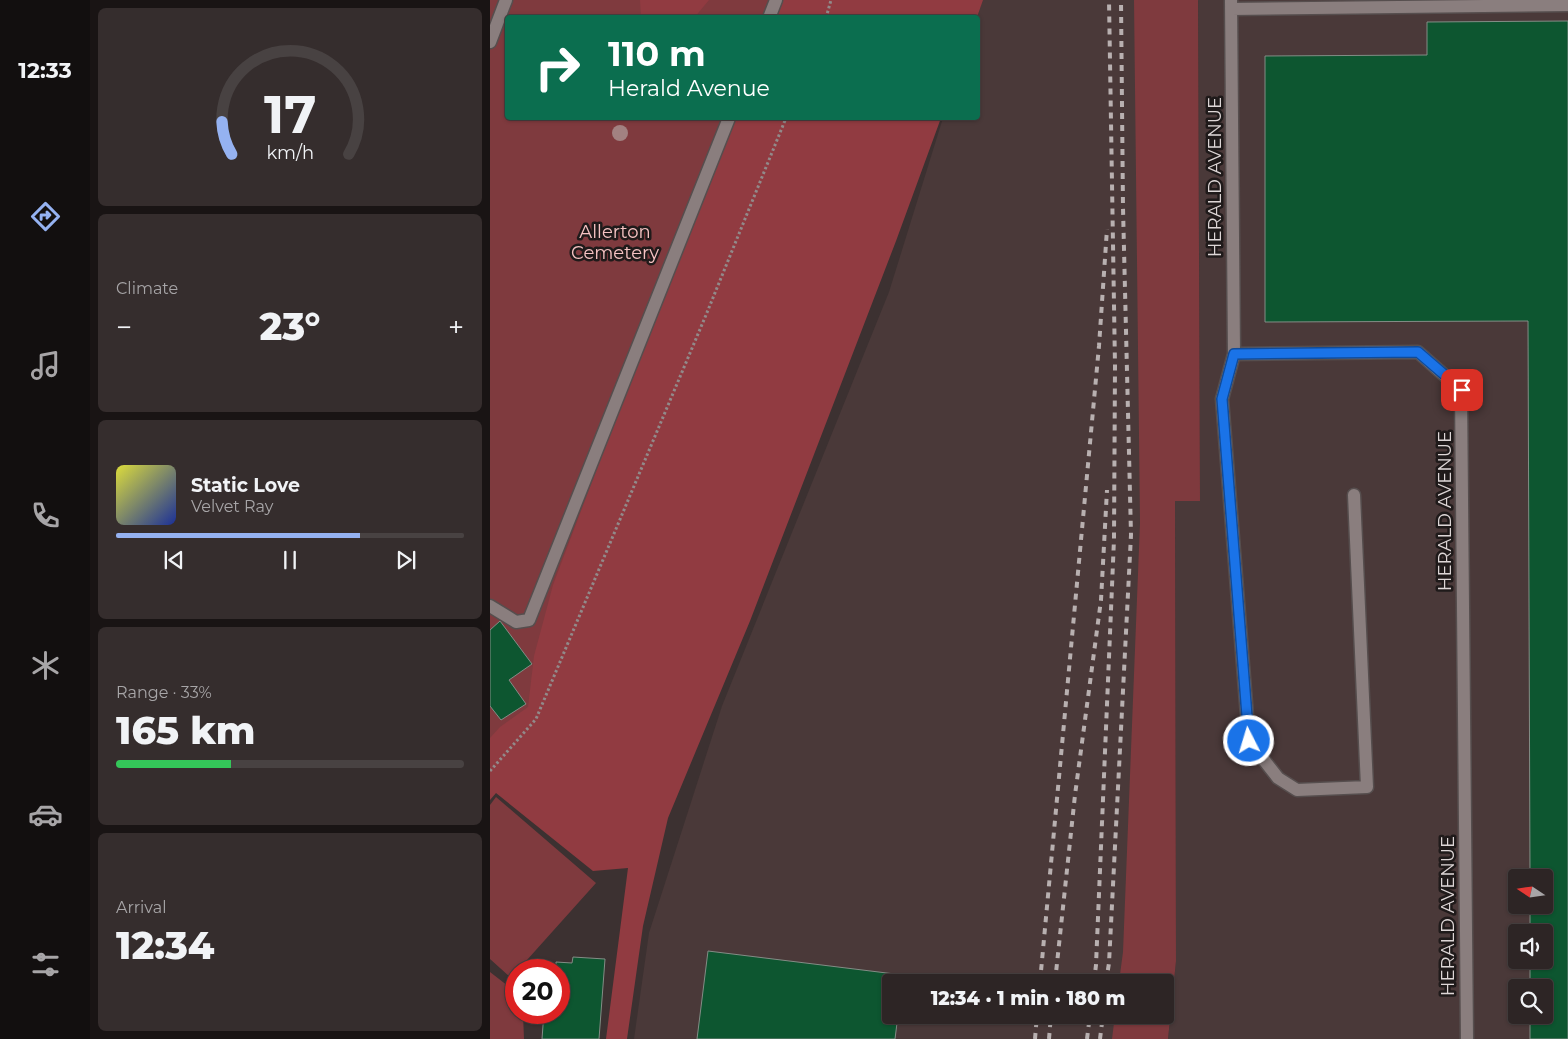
<!DOCTYPE html>
<html lang="en">
<head>
<meta charset="utf-8">
<style>
  body { margin:0; font-family:Montserrat,sans-serif; background:#352d2d; color:#f1f3f6; height:100vh; display:flex; flex-direction:column; font-size:19px; white-space:nowrap }
  * { box-sizing:border-box; margin:0 }
  p { font-size:16px; color:#a7a5a7 }
  .icon { flex:none; width:28px; height:28px; fill:none; stroke:currentColor; stroke-width:2; stroke-linecap:round; stroke-linejoin:round }
  .map { position:relative; flex:1; overflow:hidden }
  .side { display:flex; flex-direction:column; gap:8px; padding:8px; background:#191414; width:400px }
  .side>* { flex:none }
  .banner { position:absolute; left:15px; top:15px; width:475px; height:105px; border-radius:5px; box-shadow:0 1px 4px #0004,0 0 0 1px #484242; background:#0b6e4f; color:#fff; overflow:hidden }
  .needle { width:32px; rotate:283deg }
  .controls { position:absolute; left:1018px; top:869px; display:grid; gap:10px }
  .controls a { display:grid; place-items:center; width:45px; height:45px; border-radius:5px; background:#2d2525; box-shadow:0 1px 4px #0004,0 0 0 1px #484242; font-size:25px }
  .speed { position:absolute; left:15px; top:959px; display:flex; gap:10px; font-size:25px; font-weight:700; text-align:center }
  .speed>* { display:grid; place-content:center; width:65px; height:65px; border-radius:50%; background:#2d2525; box-shadow:0 1px 4px #0004,0 0 0 1px #484242; line-height:1 }
  .speed .limit { border:8px solid #d22; background:#fff; color:#111 }
  .pin { position:absolute; display:grid; place-items:center; width:42px; height:42px; color:#fff; margin:-21px; border-radius:10px; box-shadow:0 2px 8px #0006 }
  .me { position:absolute; width:55px; margin:-28px; rotate:355deg; stroke-linejoin:round; filter:drop-shadow(0 0 4px #0008) }
  .turn { display:flex; align-items:center; gap:18px; height:105px; padding:0 20px; font-size:22px }
  .turn .icon { width:65px; height:65px; stroke-width:2.5 }
  .turn b { display:block; font-size:35px; line-height:42px }
  .big { font-size:38px; font-weight:800; line-height:1.1 }
  .side .card { flex:1; display:flex; flex-direction:column; justify-content:center; gap:8px; min-width:0; padding:0 18px; border-radius:8px; background:#352d2d }
  .side .dial { align-items:center; gap:0 }
  .dial svg { height:130px; overflow:visible; fill:none; stroke:#484242; stroke-width:7; stroke-linecap:round; text-anchor:middle }
  .dial text { fill:#f1f3f6; stroke:none }
  .song { display:flex; align-items:center; gap:15px }
  .cover { width:60px; height:60px; border-radius:8px; background:linear-gradient(135deg,hsl(60 70% 55%),hsl(230 70% 35%)) }
  .played { height:5px; border-radius:2px; background:linear-gradient(90deg,#95b2f1 70%,#484242 70%) }
  .keys { display:flex; justify-content:space-around; direction:ltr }
  .heat { display:flex; justify-content:space-between; align-items:center; font-size:28px; direction:ltr }
  .charge { height:8px; border-radius:4px; background:linear-gradient(90deg,#34c759 33%,#484242 0) }
  .trip { position:absolute; left:392px; top:974px; width:292px; height:50px; border-radius:5px; background:#2d2525; box-shadow:0 1px 4px #0004,0 0 0 1px #484242; font-weight:800; line-height:50px; text-align:center }
  main { display:flex; flex:1; min-height:0 }
  .dock { display:flex; flex-direction:column; width:90px; justify-content:space-around; align-items:center; background:#120f0f; color:#a7a5a7 }
  .dock .icon { width:35px; height:35px }
  .dock .current { color:#95b2f1 }
  .dock b { font-size:22px; color:#f1f3f6 }
  .map>svg:first-child { display:block }
</style>
</head>
<body>
<main>
<nav class="dock">
<b>12:33</b>
<svg class="icon current" aria-label="directions" viewBox="0 0 24 24"><path d="M12 3l9 9-9 9-9-9zM9 14v-3h6M13 9l2 2-2 2"/></svg>
<svg class="icon" aria-label="music" viewBox="0 0 24 24"><path d="M9 18V5l10-2v13"/><circle cx="6" cy="18" r="3"/><circle cx="16" cy="16" r="3"/></svg>
<svg class="icon" aria-label="phone" viewBox="0 0 24 24"><path d="M5 4h4l2 5-3 2q2 4 5 5l2-3 5 2v4C11 20 4 13 5 4z"/></svg>
<svg class="icon" aria-label="climate" viewBox="0 0 24 24"><path d="M12 3v18M4 7l16 10M4 17L20 7"/></svg>
<svg class="icon" aria-label="car" viewBox="0 0 24 24"><path d="M5 17H2v-5l4-1 3-4h7l3 4 3 1v5h-3M9 17h6M6 11h13"/><circle cx="7" cy="17" r="2"/><circle cx="17" cy="17" r="2"/></svg>
<svg class="icon" aria-label="filters" viewBox="0 0 24 24"><path d="M4 7h16M4 17h16"/><circle cx="9" cy="7" r="2"/><circle cx="15" cy="17" r="2"/></svg>
</nav>
<section class="side">
<div class="card dial"><svg viewBox="0 0 100 80">
<path d="M14 69A42 42 0 1 1 86 69"/>
<path d="M14 69A42 42 0 0 1 8 49" stroke="#95b2f1"/>
<text x="50" y="56" font-size="32" font-weight="700">17</text>
<text x="50" y="72" font-size="11">km/h</text>
</svg></div>
<div class="card"><p>Climate</p>
<div class="heat"><a>−</a><b class="big">23°</b><a>+</a></div>
</div>
<div class="card">
<div class="song"><i class="cover"></i><div><b>Static Love</b><p>Velvet Ray</p></div></div>
<div class="played"></div>
<div class="keys"><svg class="icon" aria-label="previous" viewBox="0 0 24 24"><path d="M18 5L8 12l10 7zM5 5v14"/></svg><svg class="icon" aria-label="pause" viewBox="0 0 24 24"><path d="M8 5v14M16 5v14"/></svg><svg class="icon" aria-label="next" viewBox="0 0 24 24"><path d="M6 5l10 7-10 7zM19 5v14"/></svg></div>
</div>
<div class="card"><p>Range · 33%</p><b class="big">165 km</b><div class="charge"></div></div>
<div class="card"><p>Arrival</p><b class="big">12:34</b></div>
</section>
<div class="map">
<svg width="1078" height="1039" viewBox="0 0 1078 1039">
  <rect width="100%" height="100%" fill="#3c3131"/>
  <path fill="#4a3939" fill-rule="evenodd" d="M489 0H684L686 501H710L708 0H1078V1039H678L686 961 685 512 649 982H401V1015H644L641 1039H144L159 933 232 706 399 292 453 118H488V18L483 17ZM1026 878H1054V905H1026ZM1026 932H1054V960H1026ZM1026 988H1054V1015H1026Z"/>
  <path fill="#7f3a3e" d="M0 0H379L373 18H18V118H326L0 786Z
    M644 0H708L710 501H685L686 961 678 1039H622L625 1015H676V982H629L633 952 650 523Z
    M6 797 106 883 28 970H26V972L21 978 0 959V805Z
    M0 972 26 992V1012L33 1013 34 1039H0Z"/>
  <path fill="#913b41" d="M150 0H219L204 18 151 17Z
    M292 0H493L487 17 285 18Z
    M246 118H451L406 241 260 621 178 818 153 926 137 1039H116L138 868 103 871 6 793 0 800V738L10 727 38 707 44 656 63 585 122 429Z"/>
  <path fill="#0d5630" stroke="#838d86" d="M1078 21V1039H1040V1015H1054V988H1040V960H1054V932H1040V905H1054V878H1040L1038 321 775 322V56L937 55V22Z
    M10 621 42 664 19 680 36 704 11 720 0 706V630Z
    M218 951 413 975 412 982H401V1015H408L405 1039H207Z
    M83 957 115 959 109 1039H52L54 1012H69V970H66V962L82 963Z"/>
  <g fill="none" stroke-linecap="round" stroke-linejoin="round">
    <g stroke="#564e4e" stroke-width="15">
      <path id="lane" d="M741 0 744 354 928 352 971 390 977 1039
        M741 9 1078 5
        M279 18 286 0
        M0 42 16 0
        M744 354 732 399 759 741 788 778 807 790 877 787 864 495
        M0 606 26 622 39 620 239 118"/>
    </g>
    <path stroke="#928a8a" stroke-width="3" stroke-dasharray="2.5 2.5" stroke-linecap="butt" d="M336 18 341 0
      M0 771 46 719 216 315 296 118"/>
    <use href="#lane" stroke="#8a7e7e" stroke-width="12"/>
    <path stroke="#b8b0b0" stroke-width="4" stroke-dasharray="6 6" stroke-linecap="butt" d="M550 982 609 346 617 229
      M565 982 585 795 611 600 617 490
      M604 982 606 965 624 539 625 366 619 0
      M616 982 619 963 641 535 633 208 631 0
      M545 1039 547 1015
      M559 1039 561 1015
      M597 1039 600 1015
      M610 1039 613 1015"/>
  </g>
  <circle fill="#a28181" cx="130" cy="133" r="8"/>
  <g fill="none" stroke-linecap="round" stroke-linejoin="round">
    <g stroke="#114b97" stroke-width="12">
      <path id="route" d="M759 741 732 399 744 354 928 352 972 390"/>
    </g>
    <use href="#route" stroke="#1a73e8" stroke-width="9"/>
  </g>
  <g text-anchor="middle" stroke-width="5" stroke-linejoin="round" paint-order="stroke">
    <g font-size="18" fill="#ddd6d6" stroke="#1f1a1a">
      <text transform="translate(725 177) rotate(-90)" y="6">HERALD AVENUE</text>
      <text transform="translate(955 511) rotate(-90)" y="6">HERALD AVENUE</text>
      <text transform="translate(958 916) rotate(-90)" y="6">HERALD AVENUE</text>
    </g>
    <g font-size="18" fill="#f6c3c3" stroke="#1f1a1a">
      <text x="125" y="238">Allerton<tspan x="125" dy="21">Cemetery</tspan></text>
    </g>
  </g>
</svg>
<div class="controls">
<a><svg class="needle" viewBox="-14 -14 28 28"><path d="M0-13l5 13h-10z" fill="#e53935"/><path d="M0 13l5-13h-10z" fill="#a7a5a7"/></svg></a>
<a><svg class="icon" aria-label="sound" viewBox="0 0 24 24"><path d="M4 9h4l5-4v14l-5-4H4zM17 9q2 3 0 6"/></svg></a>
<a><svg class="icon" aria-label="search" viewBox="0 0 24 24"><circle cx="10" cy="10" r="6"/><path d="M15 15l6 6"/></svg></a>
</div>
<div class="speed"><div class="limit">20</div></div>
<div class="pin" style="left:972px;top:390px;background:#d93025"><svg class="icon" aria-label="arrive" viewBox="0 0 24 24"><path d="M6 21V4h12l-3 4 3 4H6"/></svg></div>
<svg class="me" style="left:759px;top:741px" viewBox="-20 -20 40 40"><circle r="17" fill="#1a73e8" stroke="#fff" stroke-width="3"/><path d="M0-11L8 9 0 5-8 9z" fill="#fff"/></svg>
<div class="trip">12:34 · 1 min · 180 m</div>
<div class="banner">
<div class="turn"><svg class="icon" aria-label="right" viewBox="0 0 24 24"><path d="M7 20v-9h11M14 6l5 5-5 5"/></svg><div><b>110 m</b>Herald Avenue</div></div>
</div>
</div>
</main>
</body>
</html>
